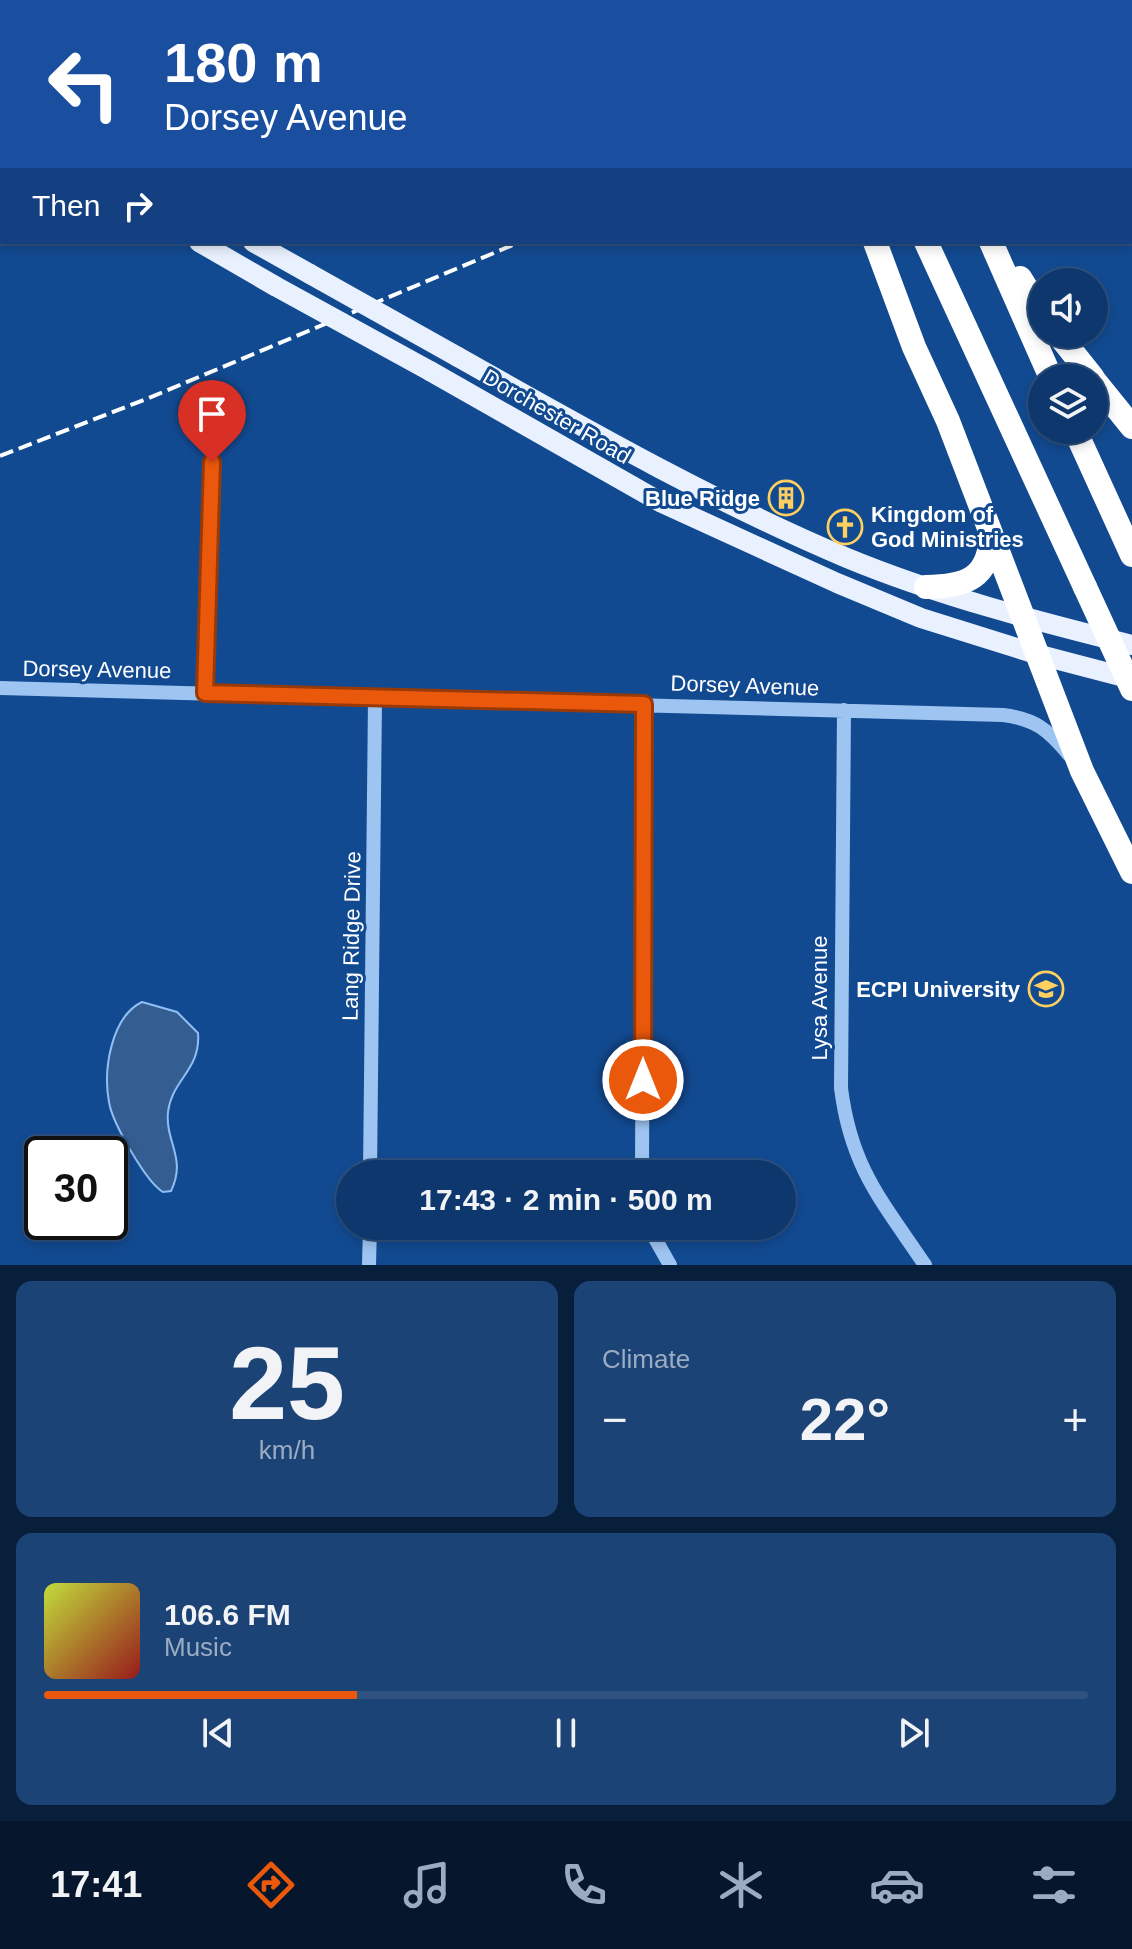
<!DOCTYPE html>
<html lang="en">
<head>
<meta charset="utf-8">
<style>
  body { margin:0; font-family:Helvetica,sans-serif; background:#1c4375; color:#f1f3f6; height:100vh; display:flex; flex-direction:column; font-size:30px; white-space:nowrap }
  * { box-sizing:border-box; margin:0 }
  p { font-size:26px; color:#9bacc2 }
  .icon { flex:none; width:44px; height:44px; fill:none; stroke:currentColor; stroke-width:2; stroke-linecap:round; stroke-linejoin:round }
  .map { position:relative; height:1265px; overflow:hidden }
  .panel { display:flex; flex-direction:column; gap:16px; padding:16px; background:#081f3c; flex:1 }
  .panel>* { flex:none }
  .top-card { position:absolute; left:0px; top:0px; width:1132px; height:244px; box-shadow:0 4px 12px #0003,0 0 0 2px #2e5280; background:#1a4fa0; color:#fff; overflow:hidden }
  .buttons { position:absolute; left:1028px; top:268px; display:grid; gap:16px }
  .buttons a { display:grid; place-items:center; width:80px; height:80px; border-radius:50%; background:#0e386d; box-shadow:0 4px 12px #0003,0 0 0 2px #2e5280; font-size:40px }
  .speed { position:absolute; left:24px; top:1136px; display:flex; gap:16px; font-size:40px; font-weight:700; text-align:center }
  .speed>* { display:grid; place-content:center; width:104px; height:104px; border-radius:50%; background:#0e386d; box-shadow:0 4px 12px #0003,0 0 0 2px #2e5280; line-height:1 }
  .speed .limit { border:4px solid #111; border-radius:12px; background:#fff; color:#111 }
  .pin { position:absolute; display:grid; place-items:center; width:68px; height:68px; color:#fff; margin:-82px -34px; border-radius:50% 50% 50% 0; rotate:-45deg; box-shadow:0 0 8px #0007 }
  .pin .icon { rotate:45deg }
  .me { position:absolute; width:88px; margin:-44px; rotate:0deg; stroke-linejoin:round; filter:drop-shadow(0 0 6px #0008) }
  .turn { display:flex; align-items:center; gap:28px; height:168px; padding:0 32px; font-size:36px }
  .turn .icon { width:104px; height:104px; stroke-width:2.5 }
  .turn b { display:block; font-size:56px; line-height:68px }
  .then { display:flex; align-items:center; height:76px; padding:0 32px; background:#0003; gap:16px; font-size:30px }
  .big { font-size:60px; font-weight:700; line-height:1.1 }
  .panel .tile { flex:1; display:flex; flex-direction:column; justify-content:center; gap:12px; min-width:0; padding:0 28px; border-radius:16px; background:#1c4375 }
  .panel .dial { align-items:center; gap:0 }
  .dial b { font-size:104px; line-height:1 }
  .song { display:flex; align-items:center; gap:24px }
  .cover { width:96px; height:96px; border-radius:12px; background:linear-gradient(135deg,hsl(70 70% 55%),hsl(0 70% 35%)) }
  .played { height:8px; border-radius:4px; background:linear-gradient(90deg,#ea580c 30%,#2e5280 30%) }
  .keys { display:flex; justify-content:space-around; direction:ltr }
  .heat { display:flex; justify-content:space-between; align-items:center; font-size:44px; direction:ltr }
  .panel .tiles { flex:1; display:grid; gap:16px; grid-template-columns:1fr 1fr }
  .tile:last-child { grid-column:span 2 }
  .trip { position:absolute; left:336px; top:1160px; width:460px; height:80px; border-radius:40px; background:#0e386d; box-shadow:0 4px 12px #0003,0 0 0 2px #2e5280; font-weight:700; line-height:80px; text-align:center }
  .tab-bar { display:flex; height:128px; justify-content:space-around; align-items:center; background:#06162c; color:#9bacc2 }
  .tab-bar .icon { width:56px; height:56px }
  .tab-bar .current { color:#ea580c }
  .tab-bar b { font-size:36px; color:#f1f3f6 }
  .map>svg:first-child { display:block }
</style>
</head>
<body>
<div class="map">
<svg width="1132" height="1265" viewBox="0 0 1132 1265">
  <rect width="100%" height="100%" fill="#124a91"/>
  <path fill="#345d91" stroke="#8fbff5" stroke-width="2" d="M142 1002 177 1012 198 1033C201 1070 172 1079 168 1112 165 1142 187 1158 171 1191L163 1192C146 1182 112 1122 109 1102 103 1070 111 1017 142 1002Z"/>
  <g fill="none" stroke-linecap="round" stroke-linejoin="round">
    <path stroke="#9ec4f2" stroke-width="14" d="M361 0 362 2
      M0 688 1003 715C1035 719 1049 730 1069 755
      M205 693 212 462
      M844 710 841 1088C851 1168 882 1201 925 1265
      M370 1174 375 699
      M642 1174 644 704
      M648 1226 670 1265
      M369 1265 370 1226"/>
    <path stroke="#e9f1ff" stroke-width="20" d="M0 101 2 102
      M0 132 2 133
      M199 242 275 286
      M253 242 310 274
      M458 357C586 429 712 501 847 558 939 596 1036 621 1132 645
      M430 371 662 503 837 583 921 618 1036 654 1132 679"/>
    <path stroke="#fff" stroke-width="24" d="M789 0 790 2
      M817 0 818 2
      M882 0 883 2
      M875 242 914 347 948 421 1082 771 1132 872
      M926 242 1085 587
      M991 242 1051 378
      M1020 278 1042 313
      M1058 334 1093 378
      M1094 380 1132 427
      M1075 430 1132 555
      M926 587C966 586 989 579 991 535"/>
    <path stroke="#fff" stroke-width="4" stroke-dasharray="14 6" stroke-linecap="butt" d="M1056 2 1060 0
      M1082 2 1087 0
      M0 456 149 398 520 242"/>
    <path stroke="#e9f1ff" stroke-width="20" d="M310 274 458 357
      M275 286 430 371"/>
    <path stroke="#fff" stroke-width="24" d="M1085 587 1132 689"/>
  </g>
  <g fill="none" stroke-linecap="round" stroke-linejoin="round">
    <g stroke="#983908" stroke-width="20">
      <path id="route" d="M212 462 205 693 644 704 643 1080"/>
    </g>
    <use href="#route" stroke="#ea580c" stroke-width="14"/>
  </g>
  <defs>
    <g id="building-ring" transform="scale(1.8)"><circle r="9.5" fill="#124a91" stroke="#ffd05f" stroke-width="1.5"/><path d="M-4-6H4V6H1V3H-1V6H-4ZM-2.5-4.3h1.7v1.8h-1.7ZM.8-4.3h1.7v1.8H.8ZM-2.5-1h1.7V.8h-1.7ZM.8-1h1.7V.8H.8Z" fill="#ffd05f"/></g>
    <g id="church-ring" transform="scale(1.8)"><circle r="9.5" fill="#124a91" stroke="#ffd05f" stroke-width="1.5"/><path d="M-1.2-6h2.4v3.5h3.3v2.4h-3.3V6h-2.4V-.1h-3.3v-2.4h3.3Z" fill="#ffd05f"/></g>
    <g id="university-ring" transform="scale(1.8)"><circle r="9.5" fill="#124a91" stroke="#ffd05f" stroke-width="1.5"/><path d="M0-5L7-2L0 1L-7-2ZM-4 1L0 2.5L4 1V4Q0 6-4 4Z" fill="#ffd05f"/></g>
  </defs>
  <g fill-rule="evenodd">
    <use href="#building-ring" x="786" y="498"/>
    <use href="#church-ring" x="845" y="527"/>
    <use href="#university-ring" x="1046" y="989"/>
  </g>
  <g text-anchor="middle" stroke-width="6" stroke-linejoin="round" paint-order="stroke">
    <g font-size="22" fill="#fff" stroke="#124a91">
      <text transform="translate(557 416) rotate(30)" y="8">Dorchester Road</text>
      <text transform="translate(97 669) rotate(1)" y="8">Dorsey Avenue</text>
      <text transform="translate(745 685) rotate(2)" y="8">Dorsey Avenue</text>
      <text transform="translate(351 936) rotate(-89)" y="8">Lang Ridge Drive</text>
      <text transform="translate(819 998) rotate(-90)" y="8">Lysa Avenue</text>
    </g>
    <g font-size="22" font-weight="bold" fill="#fff" stroke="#124a91" text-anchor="end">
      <text x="760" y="506">Blue Ridge</text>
      <text x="871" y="522" text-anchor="start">Kingdom of<tspan x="871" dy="25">God Ministries</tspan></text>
      <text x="1020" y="997">ECPI University</text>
    </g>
  </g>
</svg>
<div class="buttons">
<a><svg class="icon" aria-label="sound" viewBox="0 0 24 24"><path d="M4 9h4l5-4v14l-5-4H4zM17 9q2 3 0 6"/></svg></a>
<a><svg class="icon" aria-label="layers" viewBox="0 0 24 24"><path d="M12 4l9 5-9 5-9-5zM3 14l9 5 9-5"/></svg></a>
</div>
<div class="speed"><div class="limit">30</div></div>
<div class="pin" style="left:212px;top:462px;background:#d93025"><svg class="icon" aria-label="arrive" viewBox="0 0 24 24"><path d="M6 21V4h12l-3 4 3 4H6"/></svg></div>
<svg class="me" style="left:643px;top:1080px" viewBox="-20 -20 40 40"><circle r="17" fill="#ea580c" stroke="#fff" stroke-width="3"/><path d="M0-11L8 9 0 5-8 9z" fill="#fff"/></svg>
<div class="trip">17:43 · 2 min · 500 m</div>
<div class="top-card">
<div class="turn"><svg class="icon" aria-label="left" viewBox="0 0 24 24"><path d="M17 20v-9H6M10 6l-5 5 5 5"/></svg><div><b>180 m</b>Dorsey Avenue</div></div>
<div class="then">Then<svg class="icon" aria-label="right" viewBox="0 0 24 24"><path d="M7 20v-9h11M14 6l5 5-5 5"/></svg></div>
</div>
</div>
<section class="panel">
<div class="tiles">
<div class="tile dial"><b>25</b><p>km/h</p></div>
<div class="tile"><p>Climate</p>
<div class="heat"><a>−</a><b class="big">22°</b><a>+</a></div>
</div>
<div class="tile">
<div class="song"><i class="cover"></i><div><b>106.6 FM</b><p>Music</p></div></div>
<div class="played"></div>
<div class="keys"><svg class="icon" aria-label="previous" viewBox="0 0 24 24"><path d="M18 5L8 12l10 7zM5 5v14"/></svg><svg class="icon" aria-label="pause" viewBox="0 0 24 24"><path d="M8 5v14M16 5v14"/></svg><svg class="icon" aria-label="next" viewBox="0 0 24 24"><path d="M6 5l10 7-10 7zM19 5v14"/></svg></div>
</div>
</div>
</section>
<nav class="tab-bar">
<b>17:41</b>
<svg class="icon current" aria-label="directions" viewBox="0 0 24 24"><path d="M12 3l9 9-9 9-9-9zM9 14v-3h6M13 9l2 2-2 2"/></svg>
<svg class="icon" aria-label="music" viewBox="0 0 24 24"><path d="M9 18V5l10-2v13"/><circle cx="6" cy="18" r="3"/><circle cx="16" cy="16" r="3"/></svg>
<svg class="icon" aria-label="phone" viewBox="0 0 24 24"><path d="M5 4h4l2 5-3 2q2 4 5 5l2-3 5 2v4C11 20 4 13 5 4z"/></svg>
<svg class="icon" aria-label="climate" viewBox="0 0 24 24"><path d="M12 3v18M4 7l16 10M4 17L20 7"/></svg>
<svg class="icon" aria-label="car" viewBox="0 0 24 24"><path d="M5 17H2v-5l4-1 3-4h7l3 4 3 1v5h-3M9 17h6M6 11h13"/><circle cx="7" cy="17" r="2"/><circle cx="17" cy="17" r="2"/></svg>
<svg class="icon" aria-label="filters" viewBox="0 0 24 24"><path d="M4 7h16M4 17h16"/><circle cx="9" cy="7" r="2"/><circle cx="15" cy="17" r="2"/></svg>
</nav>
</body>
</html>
